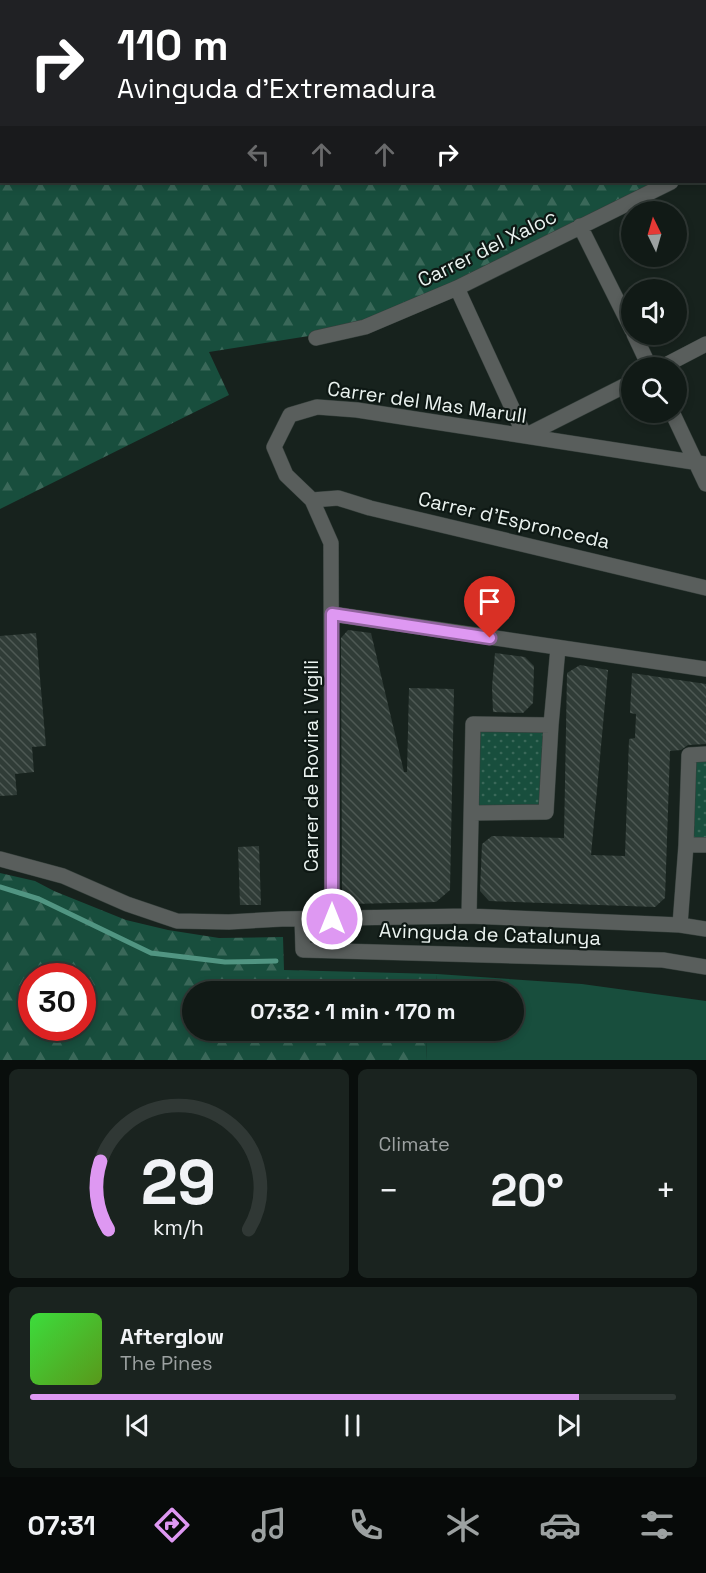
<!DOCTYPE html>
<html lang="en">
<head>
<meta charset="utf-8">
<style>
  body { margin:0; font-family:"Space Grotesk",sans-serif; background:#1a231f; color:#f1f3f6; height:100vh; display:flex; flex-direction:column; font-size:22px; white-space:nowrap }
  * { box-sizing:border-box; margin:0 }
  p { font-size:20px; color:#9ca1a1 }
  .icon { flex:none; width:33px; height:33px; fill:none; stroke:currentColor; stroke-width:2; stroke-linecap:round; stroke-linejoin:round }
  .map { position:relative; height:1060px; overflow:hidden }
  .panel { display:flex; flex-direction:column; gap:9px; padding:9px; background:#090e0c; flex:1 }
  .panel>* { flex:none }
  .banner { position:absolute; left:0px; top:0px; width:706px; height:183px; box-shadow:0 3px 9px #0003,0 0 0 2px #303835; background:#202124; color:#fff; overflow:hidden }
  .needle { width:39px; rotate:355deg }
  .buttons { position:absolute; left:621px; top:201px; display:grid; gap:12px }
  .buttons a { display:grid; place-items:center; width:66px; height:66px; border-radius:50%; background:#111a16; box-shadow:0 3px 9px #0003,0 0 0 2px #303835; font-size:30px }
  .speed { position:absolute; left:18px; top:963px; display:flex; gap:12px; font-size:30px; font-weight:700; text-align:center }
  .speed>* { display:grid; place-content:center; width:78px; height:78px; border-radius:50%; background:#111a16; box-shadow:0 3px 9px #0003,0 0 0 2px #303835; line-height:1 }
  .speed .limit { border:9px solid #d22; background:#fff; color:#111 }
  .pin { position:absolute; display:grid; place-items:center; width:51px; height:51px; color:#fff; margin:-62px -26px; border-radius:50% 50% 50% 0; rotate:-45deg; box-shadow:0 0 6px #0007 }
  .pin .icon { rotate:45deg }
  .me { position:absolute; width:66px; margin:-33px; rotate:0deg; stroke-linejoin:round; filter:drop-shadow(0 0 4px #0008) }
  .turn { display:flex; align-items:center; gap:21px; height:126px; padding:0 18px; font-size:27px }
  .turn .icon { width:78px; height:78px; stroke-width:2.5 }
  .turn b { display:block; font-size:42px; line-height:51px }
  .lanes { display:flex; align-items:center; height:57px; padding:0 18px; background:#0003; justify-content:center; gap:30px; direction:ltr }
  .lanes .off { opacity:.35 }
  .big { font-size:45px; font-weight:600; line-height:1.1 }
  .panel .card { flex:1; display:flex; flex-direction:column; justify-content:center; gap:9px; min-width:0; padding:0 21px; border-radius:9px; background:#1a231f }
  .panel .dial { align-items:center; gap:0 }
  .dial svg { height:156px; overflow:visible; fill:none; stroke:#303835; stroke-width:7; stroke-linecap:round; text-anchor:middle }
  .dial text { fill:#f1f3f6; stroke:none }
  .song { display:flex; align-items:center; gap:18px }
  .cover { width:72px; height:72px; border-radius:9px; background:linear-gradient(135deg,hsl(120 70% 55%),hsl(90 70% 35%)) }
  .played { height:6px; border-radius:3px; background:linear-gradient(90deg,#de98f2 85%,#303835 85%) }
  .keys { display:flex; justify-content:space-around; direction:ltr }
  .heat { display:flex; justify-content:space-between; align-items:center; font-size:33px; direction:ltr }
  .panel .tiles { flex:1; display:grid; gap:9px; grid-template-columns:1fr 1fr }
  .card:last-child { grid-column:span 2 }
  .trip { position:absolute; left:182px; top:981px; width:342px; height:60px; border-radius:30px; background:#111a16; box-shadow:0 3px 9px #0003,0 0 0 2px #303835; font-weight:600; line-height:60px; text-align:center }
  .menu { display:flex; height:96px; justify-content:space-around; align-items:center; background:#070a09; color:#9ca1a1 }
  .menu .icon { width:42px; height:42px }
  .menu .current { color:#de98f2 }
  .menu b { font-size:27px; color:#f1f3f6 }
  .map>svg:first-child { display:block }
</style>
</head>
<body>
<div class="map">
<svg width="706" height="1060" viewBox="0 0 706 1060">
  <defs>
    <pattern id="forest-firs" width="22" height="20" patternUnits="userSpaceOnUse" patternTransform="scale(1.5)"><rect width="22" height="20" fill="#184e3d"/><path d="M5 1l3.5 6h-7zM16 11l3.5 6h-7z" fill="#3a6859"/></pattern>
    <pattern id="park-dots" width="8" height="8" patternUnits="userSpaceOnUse" patternTransform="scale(1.5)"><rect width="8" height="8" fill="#184e3d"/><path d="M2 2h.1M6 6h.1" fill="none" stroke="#3a6859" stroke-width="1.8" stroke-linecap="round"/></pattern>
    <pattern id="building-back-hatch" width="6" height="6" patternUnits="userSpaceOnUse" patternTransform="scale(1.5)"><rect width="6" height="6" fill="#303c37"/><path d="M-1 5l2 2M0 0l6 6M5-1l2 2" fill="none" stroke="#4e5954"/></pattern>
  </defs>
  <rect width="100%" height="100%" fill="#17221d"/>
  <path fill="#192c25" d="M0 0H151L150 2H2V138L0 139Z"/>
  <path fill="#184e3d" d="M437 974 582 984 706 1001V1060H426L427 1039 429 1031 513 1030V992L436 991Z"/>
  <path fill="url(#forest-firs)" fill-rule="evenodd" d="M151 0H706V164L705 165V2H150Z
    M1 138 2 182H671L365 327 209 352 229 395 0 509V139Z
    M0 873 35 881 54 891 126 920 168 930 219 938 283 937 284 970 437 974 436 991 192 992V1030L429 1031 427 1039 426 1060H0ZM32 976H82V1028H32Z"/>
  <path fill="url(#park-dots)" d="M479 724 551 725 549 811 472 813Z
    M706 754V845H686L689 755Z"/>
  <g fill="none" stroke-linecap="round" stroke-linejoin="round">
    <path stroke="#519582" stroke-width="5" d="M0 887 39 899 151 953 225 962 276 961"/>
  </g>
  <path fill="url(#building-back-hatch)" d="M348 630 371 633 404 772H407L409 688 454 689 450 890 436 902 351 904 342 895 341 638Z
    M36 633 46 746 32 747 34 772 15 774 17 795 0 796V636Z
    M495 653 525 657 534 666 533 703 523 713 493 712 492 687Z
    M580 665 608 670 591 855 625 856 629 739 635 738 636 714 630 713 632 673 706 684V744L688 745 681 750 670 751 665 898 655 907 489 901 480 891 482 844 492 836 564 838 567 673Z
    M259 846 261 905H240L238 847Z"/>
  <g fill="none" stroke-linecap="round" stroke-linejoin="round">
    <g stroke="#353f3b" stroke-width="16">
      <path id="street" d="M705 165 706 164
        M580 226 632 330
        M457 288 525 436 632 382
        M634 334 650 368
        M316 338 365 327 457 288 671 182
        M660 368 706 344
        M672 412 706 484
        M312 500 338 498 370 508 706 588
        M332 614 706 669
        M472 813 546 812 551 725
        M686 845H706
        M0 859 63 876 127 904 177 921 229 922 282 919 469 916 680 925 706 929
        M469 916 473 724 551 725 558 648
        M302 919 303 950 663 960 706 967
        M332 919 331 543 312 500 286 475 274 447 290 415 317 407 357 410 706 464
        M680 925 686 845 689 755 706 754"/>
    </g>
    <g stroke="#353f3b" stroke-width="16">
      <path id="secondary" d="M197 2 199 0
        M0 173 2 172"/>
    </g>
    <use href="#street" stroke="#595e5c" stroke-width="15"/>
    <use href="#secondary" stroke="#7a827f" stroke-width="15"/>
  </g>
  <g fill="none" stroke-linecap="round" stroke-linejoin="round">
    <g stroke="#90639d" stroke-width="15">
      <path id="route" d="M332 919V614L490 638"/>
    </g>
    <use href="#route" stroke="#de98f2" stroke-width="10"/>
  </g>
  <g text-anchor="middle" stroke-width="4.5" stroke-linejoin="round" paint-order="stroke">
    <g font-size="20" fill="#ebf3f0" stroke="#0e1814">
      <text transform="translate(487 248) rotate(-26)" y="7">Carrer del Xaloc</text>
      <text transform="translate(427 402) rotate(8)" y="7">Carrer del Mas Marull</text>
      <text transform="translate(514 520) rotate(13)" y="7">Carrer d'Espronceda</text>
      <text transform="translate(311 766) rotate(-90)" y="7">Carrer de Rovira i Vigili</text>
      <text transform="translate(490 934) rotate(2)" y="7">Avinguda de Catalunya</text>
    </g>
  </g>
</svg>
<div class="buttons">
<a><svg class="needle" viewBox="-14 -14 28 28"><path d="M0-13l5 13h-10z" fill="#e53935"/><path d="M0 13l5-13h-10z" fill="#9ca1a1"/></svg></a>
<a><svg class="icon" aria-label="sound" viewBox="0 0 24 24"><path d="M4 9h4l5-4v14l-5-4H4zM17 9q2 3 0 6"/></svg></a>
<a><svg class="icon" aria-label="search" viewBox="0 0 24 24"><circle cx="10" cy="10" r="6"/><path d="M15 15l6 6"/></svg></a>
</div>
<div class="speed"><div class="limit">30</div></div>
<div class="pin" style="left:490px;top:638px;background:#d93025"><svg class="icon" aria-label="arrive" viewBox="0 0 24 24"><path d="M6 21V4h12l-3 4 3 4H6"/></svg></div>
<svg class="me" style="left:332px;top:919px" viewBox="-20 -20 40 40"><circle r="17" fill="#de98f2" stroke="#fff" stroke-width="3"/><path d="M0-11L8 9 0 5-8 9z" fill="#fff"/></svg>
<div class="trip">07:32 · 1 min · 170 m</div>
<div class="banner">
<div class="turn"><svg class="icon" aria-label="right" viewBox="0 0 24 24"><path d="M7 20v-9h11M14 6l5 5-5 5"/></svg><div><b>110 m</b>Avinguda d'Extremadura</div></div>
<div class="lanes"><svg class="icon off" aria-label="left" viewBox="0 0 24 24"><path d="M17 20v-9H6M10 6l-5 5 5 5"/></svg><svg class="icon off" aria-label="ahead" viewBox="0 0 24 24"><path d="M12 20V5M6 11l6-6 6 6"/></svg><svg class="icon off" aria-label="ahead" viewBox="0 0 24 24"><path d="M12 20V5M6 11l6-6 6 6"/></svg><svg class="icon" aria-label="right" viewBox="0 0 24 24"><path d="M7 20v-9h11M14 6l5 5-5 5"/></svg></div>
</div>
</div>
<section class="panel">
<div class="tiles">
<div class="card dial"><svg viewBox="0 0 100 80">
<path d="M14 69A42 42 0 1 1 86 69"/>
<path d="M14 69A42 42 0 0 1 10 34" stroke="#de98f2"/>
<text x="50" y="56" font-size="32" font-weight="700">29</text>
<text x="50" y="72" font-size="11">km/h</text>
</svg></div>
<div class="card"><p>Climate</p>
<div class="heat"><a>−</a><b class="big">20°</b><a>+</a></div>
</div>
<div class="card">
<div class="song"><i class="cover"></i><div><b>Afterglow</b><p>The Pines</p></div></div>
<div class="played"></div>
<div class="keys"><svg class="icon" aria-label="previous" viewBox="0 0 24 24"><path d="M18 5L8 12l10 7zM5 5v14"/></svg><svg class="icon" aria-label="pause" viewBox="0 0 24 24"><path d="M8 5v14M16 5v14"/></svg><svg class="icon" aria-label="next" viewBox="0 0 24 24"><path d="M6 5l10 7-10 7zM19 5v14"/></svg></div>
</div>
</div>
</section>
<nav class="menu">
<b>07:31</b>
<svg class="icon current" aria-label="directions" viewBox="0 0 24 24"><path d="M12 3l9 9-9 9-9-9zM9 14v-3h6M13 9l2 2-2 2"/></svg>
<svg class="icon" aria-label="music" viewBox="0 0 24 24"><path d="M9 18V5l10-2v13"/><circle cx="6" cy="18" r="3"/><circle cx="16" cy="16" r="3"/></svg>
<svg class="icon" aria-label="phone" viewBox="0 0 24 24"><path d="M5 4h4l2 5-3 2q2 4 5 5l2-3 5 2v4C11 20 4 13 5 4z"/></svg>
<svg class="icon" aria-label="climate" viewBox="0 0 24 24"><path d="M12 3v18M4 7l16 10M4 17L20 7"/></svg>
<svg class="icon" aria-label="car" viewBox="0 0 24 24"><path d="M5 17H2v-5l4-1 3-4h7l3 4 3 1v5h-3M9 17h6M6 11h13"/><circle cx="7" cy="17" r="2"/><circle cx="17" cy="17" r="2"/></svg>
<svg class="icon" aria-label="filters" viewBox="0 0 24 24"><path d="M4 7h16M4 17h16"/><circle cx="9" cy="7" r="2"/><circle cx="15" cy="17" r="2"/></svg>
</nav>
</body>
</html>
